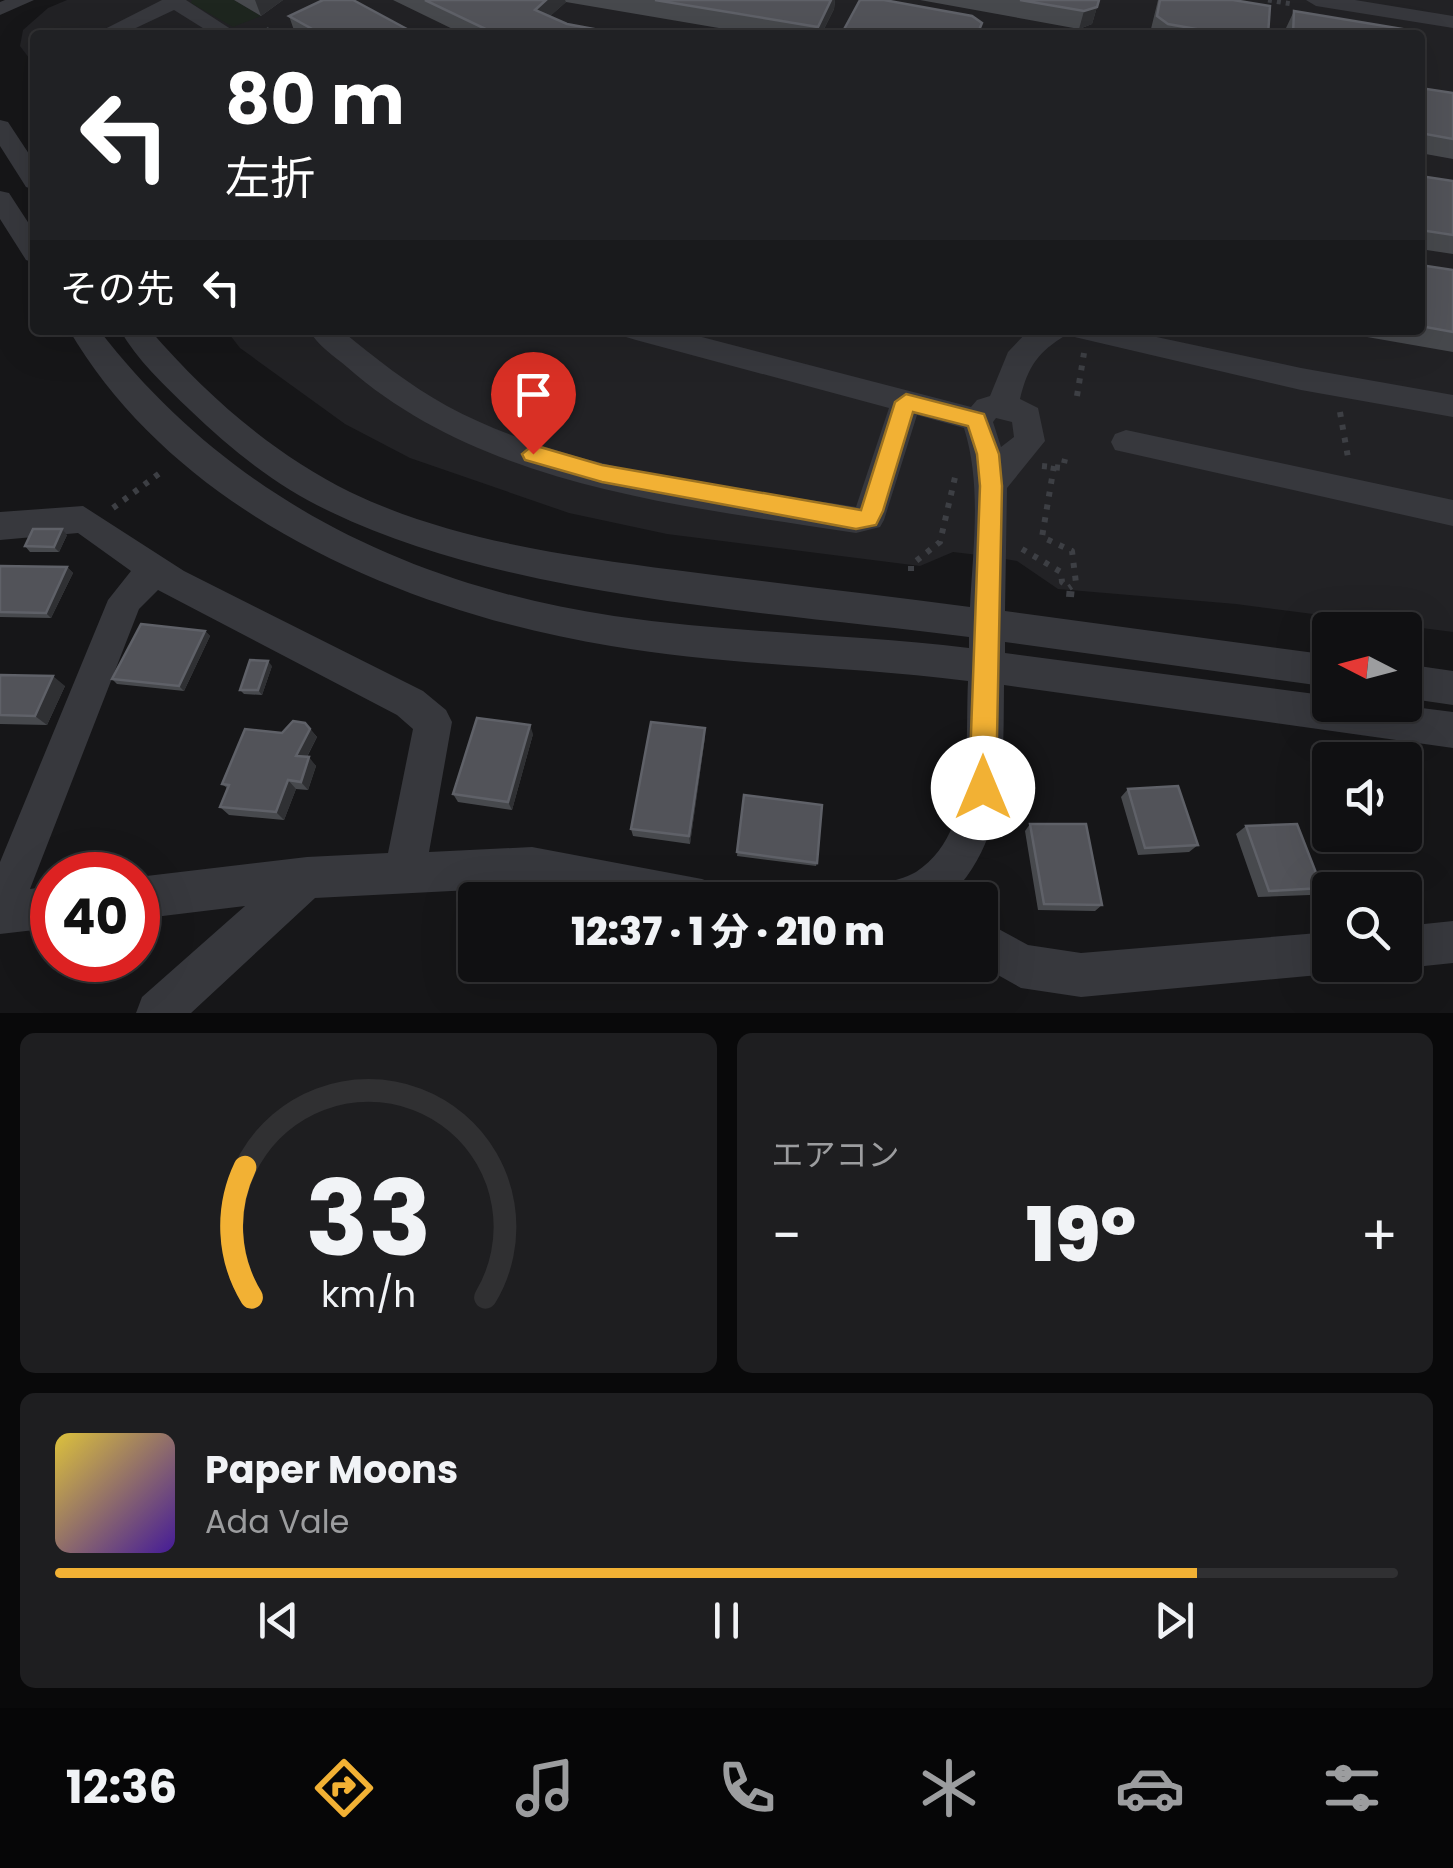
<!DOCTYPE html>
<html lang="ja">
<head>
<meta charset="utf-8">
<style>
  body { margin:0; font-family:Poppins,"Noto Sans JP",sans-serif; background:#1e1e20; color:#f1f3f6; height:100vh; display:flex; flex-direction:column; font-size:38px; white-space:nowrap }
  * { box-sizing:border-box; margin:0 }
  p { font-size:32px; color:#9c9d9f }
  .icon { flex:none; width:55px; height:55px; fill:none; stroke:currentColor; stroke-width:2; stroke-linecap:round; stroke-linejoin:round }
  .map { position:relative; height:1013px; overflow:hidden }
  .details { display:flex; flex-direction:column; gap:20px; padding:20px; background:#09090a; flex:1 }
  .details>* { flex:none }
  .guide { position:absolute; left:30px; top:30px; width:1395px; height:305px; border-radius:10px; box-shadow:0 10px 40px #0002,0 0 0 2px #303032; background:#202124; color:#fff; overflow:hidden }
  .needle { width:65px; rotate:276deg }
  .tools { position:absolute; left:1312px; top:612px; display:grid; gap:20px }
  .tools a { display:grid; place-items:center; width:110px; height:110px; border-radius:10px; background:#101012; box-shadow:0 10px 40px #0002,0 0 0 2px #303032; font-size:50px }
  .speed { position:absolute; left:30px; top:852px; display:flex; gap:20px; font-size:50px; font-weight:700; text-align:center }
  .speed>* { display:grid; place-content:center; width:130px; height:130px; border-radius:50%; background:#101012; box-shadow:0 10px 40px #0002,0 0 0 2px #303032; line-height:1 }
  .speed .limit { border:15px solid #d22; background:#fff; color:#111 }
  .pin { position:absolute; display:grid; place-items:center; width:85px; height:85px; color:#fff; margin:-102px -42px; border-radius:50% 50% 50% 0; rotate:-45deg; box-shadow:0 0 10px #0007 }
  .pin .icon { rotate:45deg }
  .me { position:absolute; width:110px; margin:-55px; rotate:0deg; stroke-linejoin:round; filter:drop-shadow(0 0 8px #0008) }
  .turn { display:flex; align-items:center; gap:35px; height:210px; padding:0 30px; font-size:45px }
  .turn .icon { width:130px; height:130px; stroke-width:2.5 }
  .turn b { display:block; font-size:70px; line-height:85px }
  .then { display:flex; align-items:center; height:95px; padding:0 30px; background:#0003; gap:20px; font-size:38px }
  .big { font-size:75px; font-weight:800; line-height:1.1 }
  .details .tile { flex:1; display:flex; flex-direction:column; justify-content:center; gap:15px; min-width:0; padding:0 35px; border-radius:15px; background:#1e1e20 }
  .details .dial { align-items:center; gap:0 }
  .dial svg { height:260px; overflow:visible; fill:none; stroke:#303032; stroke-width:7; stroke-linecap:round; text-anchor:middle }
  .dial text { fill:#f1f3f6; stroke:none }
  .song { display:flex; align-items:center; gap:30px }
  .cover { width:120px; height:120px; border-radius:15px; background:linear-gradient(135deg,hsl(50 70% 55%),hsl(260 70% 35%)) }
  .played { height:10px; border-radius:5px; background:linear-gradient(90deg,#f2b134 85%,#303032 85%) }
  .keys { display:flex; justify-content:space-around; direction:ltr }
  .heat { display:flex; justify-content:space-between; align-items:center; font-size:55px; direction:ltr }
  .details .tiles { flex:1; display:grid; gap:20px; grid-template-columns:1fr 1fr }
  .tile:last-child { grid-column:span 2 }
  .trip { position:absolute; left:458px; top:882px; width:540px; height:100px; border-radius:10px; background:#101012; box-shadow:0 10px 40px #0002,0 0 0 2px #303032; font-weight:800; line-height:100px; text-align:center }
  .dock { display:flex; height:160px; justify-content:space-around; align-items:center; background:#060607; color:#9c9d9f }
  .dock .icon { width:70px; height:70px }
  .dock .on { color:#f2b134 }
  .dock b { font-size:45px; color:#f1f3f6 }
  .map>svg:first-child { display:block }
</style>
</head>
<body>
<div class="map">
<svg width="1453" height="1013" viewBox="0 0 1453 1013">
  <rect width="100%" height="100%" fill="#161618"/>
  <path fill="#222225" d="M67 0H1453V632L1236 604 1058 589 1017 561 987 556 953 552 920 566 667 534 569 513 410 458 345 424 240 348 226 330H1420V35H35V66L20 46 23 30 48 8Z"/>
  <path fill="#1e261f" d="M192 0H234L261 16 233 27 191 3Z"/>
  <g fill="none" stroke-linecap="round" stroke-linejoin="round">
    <path stroke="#3d3f44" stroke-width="5" stroke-dasharray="4 5" stroke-linecap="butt" d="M1268 0 1292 4
      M266 29 276 35"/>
    <path stroke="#3d3f44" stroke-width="6" stroke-dasharray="5 8" stroke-linecap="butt" d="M1077 396 1084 353
      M1340 412 1349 463
      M1042 466 1063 468 1065 459
      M1054 466 1042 537 1072 551 1076 583 1069 588
      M113 508 160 473
      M1022 549 1061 572 1062 582 1069 587
      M911 571V565L940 542 956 473"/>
    <path stroke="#3d3f44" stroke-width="8" stroke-dasharray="6 9" stroke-linecap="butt" d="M1070 597 1071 586"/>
    <path fill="#37383d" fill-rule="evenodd" d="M5 0H34L0 15V2Z
      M162 0H186L240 35H214L174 10 121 35H93Z
      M1306 0H1355L1453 16V28L1316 6Z
      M0 120 8 122 35 163V190L26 187 0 146Z
      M0 191 9 193 35 233V263L26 260 0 219Z
      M69 330H99C228 497 407 585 614 616 732 633 851 634 969 648V637C770 611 512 599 331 512 278 487 231 450 190 410 165 386 137 360 120 330H150C207 396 272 453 350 492 450 540 567 556 675 570 774 583 872 594 970 607 973 548 982 485 964 428L917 415 884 520 880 527 856 533C684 506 483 487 347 367 334 356 317 345 309 330H341C375 358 409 385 447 406 571 472 720 486 856 507L889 408 636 340 626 337 622 330H675L971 407 977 400 990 396 1008 352 1029 330H1124L1301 368 1453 395V417L1301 390 1066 335C1038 352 1028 366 1020 399L1038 408 1045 441 1007 488 1005 611 1330 655V687L1005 642V653L1330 696V705H1398L1453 712V748L1004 685C1003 762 1008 842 946 900H873L879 885C891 881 906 878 916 872 976 833 965 741 968 681 849 666 729 666 611 646 408 613 178 516 69 330ZM996 418 1012 422 1014 437 1001 447 993 422Z
      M1126 430 1453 500V526L1115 450 1111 442 1115 434Z
      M83 506 184 571 423 691 446 710 452 722 429 852 532 847 702 879 717 885 723 900H596L532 887 315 898 191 1013H136L142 997 245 906 138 919V877L307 857 388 853 413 729 397 715 158 590 139 609 30 889 52 886V928L0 934V862L108 600 131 571 78 533 0 540V512Z
      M1405 664 1453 671V705L1405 698Z
      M980 919 1028 945 1081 953 1330 932V965H1346L1330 974 1081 997 1021 988 980 965Z
      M1453 921V963L1405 968 1397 965H1405V926Z"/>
  </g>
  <path fill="#47494d" d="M234 0H283L261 16Z
    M393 0H835L834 9 821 35H760L566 2 550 16 567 24 626 35H465Z
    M920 0H1099L1092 24 1079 29Z
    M1158 0H1233L1268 35H1153L1150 33Z
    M1294 11 1410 35H1286V28Z
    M289 16 418 35H298L295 33Z
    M1420 88 1453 93V159L1420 153Z
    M1420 176 1453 181V254L1420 249Z
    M1420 265 1453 270V352L1327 330H1420Z
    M67 535 59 552H30L25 546Z
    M0 566 67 567 73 573 51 618 0 617Z
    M205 631 210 636 184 691 117 684 112 679Z
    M272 666 262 695 244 694 240 690Z
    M0 675 65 686 47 725 0 724Z
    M305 723 317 737 307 757 316 766 308 790 296 789 284 820 229 815 220 807 227 788 222 784Z
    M705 728V737L690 844 633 836 631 829Z
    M533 734 512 810 458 802 453 794Z
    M1128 789 1198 845 1189 852 1138 855 1121 797Z
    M744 795 817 863 816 866 737 856Z
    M1030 824 1102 905 1095 911 1038 910 1025 831Z
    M1246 826 1322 888 1310 895 1258 897 1236 834Z"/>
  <path fill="#2f3033" d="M255 0H283L261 16Z
    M546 0H565L566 2 538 27 535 10Z
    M831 0H835L834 9 821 35H817L818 27Z
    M1097 7 1092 24 1079 29 1084 11Z
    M62 529 67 535 59 552 54 547Z
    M67 567 73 573 51 618 46 613Z
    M205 631 210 636 184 691 179 686Z
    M268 661 272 666 262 695 258 690Z
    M53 676 65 686 47 725 35 716Z
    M530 725 533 734 512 810 508 802Z
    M705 728V737L690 844 689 836Z
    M310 729 317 737 303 764 296 756Z
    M309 757 316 766 308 790 301 782Z
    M288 780 296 789 284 820 276 812Z"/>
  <path fill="#525359" stroke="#5f6168" stroke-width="2.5" d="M323 0H353L418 35H323L289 16Z
    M425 0H546L535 10 567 24 626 35H498Z
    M655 0H831L818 27Z
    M860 0H884L972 16 982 23 977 35H841Z
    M1020 0H1099L1097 7 1084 11Z
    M1160 0H1233L1270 6 1268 35H1230L1168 24 1157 16Z
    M1294 11 1409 30 1410 35H1293Z
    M1060 30 1084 35H1047Z
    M1101 30 1130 35H1100Z
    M1420 88 1453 93V139L1420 133Z
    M1420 176 1453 181V235L1420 230Z
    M1420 265 1453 270V332L1420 326Z
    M33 529H62L54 547 25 546Z
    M0 566 67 567 46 613 0 612Z
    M141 624 205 631 179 686 112 679Z
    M250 660 268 661 258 690H240Z
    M0 675 53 676 35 716 0 715Z
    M477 718 530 725 508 802 453 794Z
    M293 721 305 723 310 729 296 756 309 757 301 782 288 780 276 812 220 807 229 785 222 784 245 729 282 733Z
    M651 722 705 728 689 836 631 829Z
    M1178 786 1198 845 1145 848 1128 789Z
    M744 795 822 805 817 863 737 852Z
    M1030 824H1086L1102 905 1044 904Z
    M1297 824 1322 888 1269 891 1246 826Z"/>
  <path fill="#f2b134" stroke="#9d7322" stroke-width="2.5" d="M906 394 984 414 999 454 1002 486 996 788 992 798 983 802 973 798 969 788 980 486 977 454 968 426 913 412 883 511 876 525 856 529 602 482 525 460 522 454 533 445 602 465 861 510 895 402Z"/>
</svg>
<div class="tools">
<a><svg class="needle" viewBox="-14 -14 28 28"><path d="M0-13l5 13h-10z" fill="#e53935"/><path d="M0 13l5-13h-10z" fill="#9c9d9f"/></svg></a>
<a><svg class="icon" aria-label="sound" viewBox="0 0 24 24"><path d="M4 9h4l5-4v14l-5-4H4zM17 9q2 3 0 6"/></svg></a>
<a><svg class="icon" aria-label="search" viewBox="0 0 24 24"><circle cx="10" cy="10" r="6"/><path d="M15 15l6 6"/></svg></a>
</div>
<div class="speed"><div class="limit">40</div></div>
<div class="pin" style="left:533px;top:454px;background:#d93025"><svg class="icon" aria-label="arrive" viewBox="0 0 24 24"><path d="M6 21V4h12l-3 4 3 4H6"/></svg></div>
<svg class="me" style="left:983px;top:788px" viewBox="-20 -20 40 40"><circle r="19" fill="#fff"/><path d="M0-13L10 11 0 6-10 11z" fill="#f2b134"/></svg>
<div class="trip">12:37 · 1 分 · 210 m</div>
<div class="guide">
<div class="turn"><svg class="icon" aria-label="left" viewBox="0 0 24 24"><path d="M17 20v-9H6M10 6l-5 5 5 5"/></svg><div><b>80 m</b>左折</div></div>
<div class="then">その先<svg class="icon" aria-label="left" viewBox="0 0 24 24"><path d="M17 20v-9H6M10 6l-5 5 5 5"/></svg></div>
</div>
</div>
<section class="details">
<div class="tiles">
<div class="tile dial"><svg viewBox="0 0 100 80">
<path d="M14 69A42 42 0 1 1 86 69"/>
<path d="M14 69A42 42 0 0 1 12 29" stroke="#f2b134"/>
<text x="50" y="56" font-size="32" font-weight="700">33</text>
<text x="50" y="72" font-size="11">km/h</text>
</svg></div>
<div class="tile"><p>エアコン</p>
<div class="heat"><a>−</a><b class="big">19°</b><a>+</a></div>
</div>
<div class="tile">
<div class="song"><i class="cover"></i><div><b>Paper Moons</b><p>Ada Vale</p></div></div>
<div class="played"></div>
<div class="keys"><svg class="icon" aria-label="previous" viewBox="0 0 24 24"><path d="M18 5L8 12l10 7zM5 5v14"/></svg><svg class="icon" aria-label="pause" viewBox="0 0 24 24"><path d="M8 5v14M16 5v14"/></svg><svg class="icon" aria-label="next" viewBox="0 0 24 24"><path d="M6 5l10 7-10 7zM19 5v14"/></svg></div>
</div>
</div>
</section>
<nav class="dock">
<b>12:36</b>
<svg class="icon on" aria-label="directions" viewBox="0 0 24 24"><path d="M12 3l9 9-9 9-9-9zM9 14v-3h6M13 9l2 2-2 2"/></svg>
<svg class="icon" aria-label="music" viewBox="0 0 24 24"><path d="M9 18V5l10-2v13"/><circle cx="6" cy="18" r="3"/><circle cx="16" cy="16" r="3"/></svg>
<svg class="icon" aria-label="phone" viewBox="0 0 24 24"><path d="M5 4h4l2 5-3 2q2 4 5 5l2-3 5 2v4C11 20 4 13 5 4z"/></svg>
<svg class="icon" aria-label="climate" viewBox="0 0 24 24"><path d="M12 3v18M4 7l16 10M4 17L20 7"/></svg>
<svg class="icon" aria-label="car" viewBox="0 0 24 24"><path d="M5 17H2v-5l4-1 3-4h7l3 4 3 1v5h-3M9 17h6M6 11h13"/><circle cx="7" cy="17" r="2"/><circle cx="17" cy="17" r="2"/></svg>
<svg class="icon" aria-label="filters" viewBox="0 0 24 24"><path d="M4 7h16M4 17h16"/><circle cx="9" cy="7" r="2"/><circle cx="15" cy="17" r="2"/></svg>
</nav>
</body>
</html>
